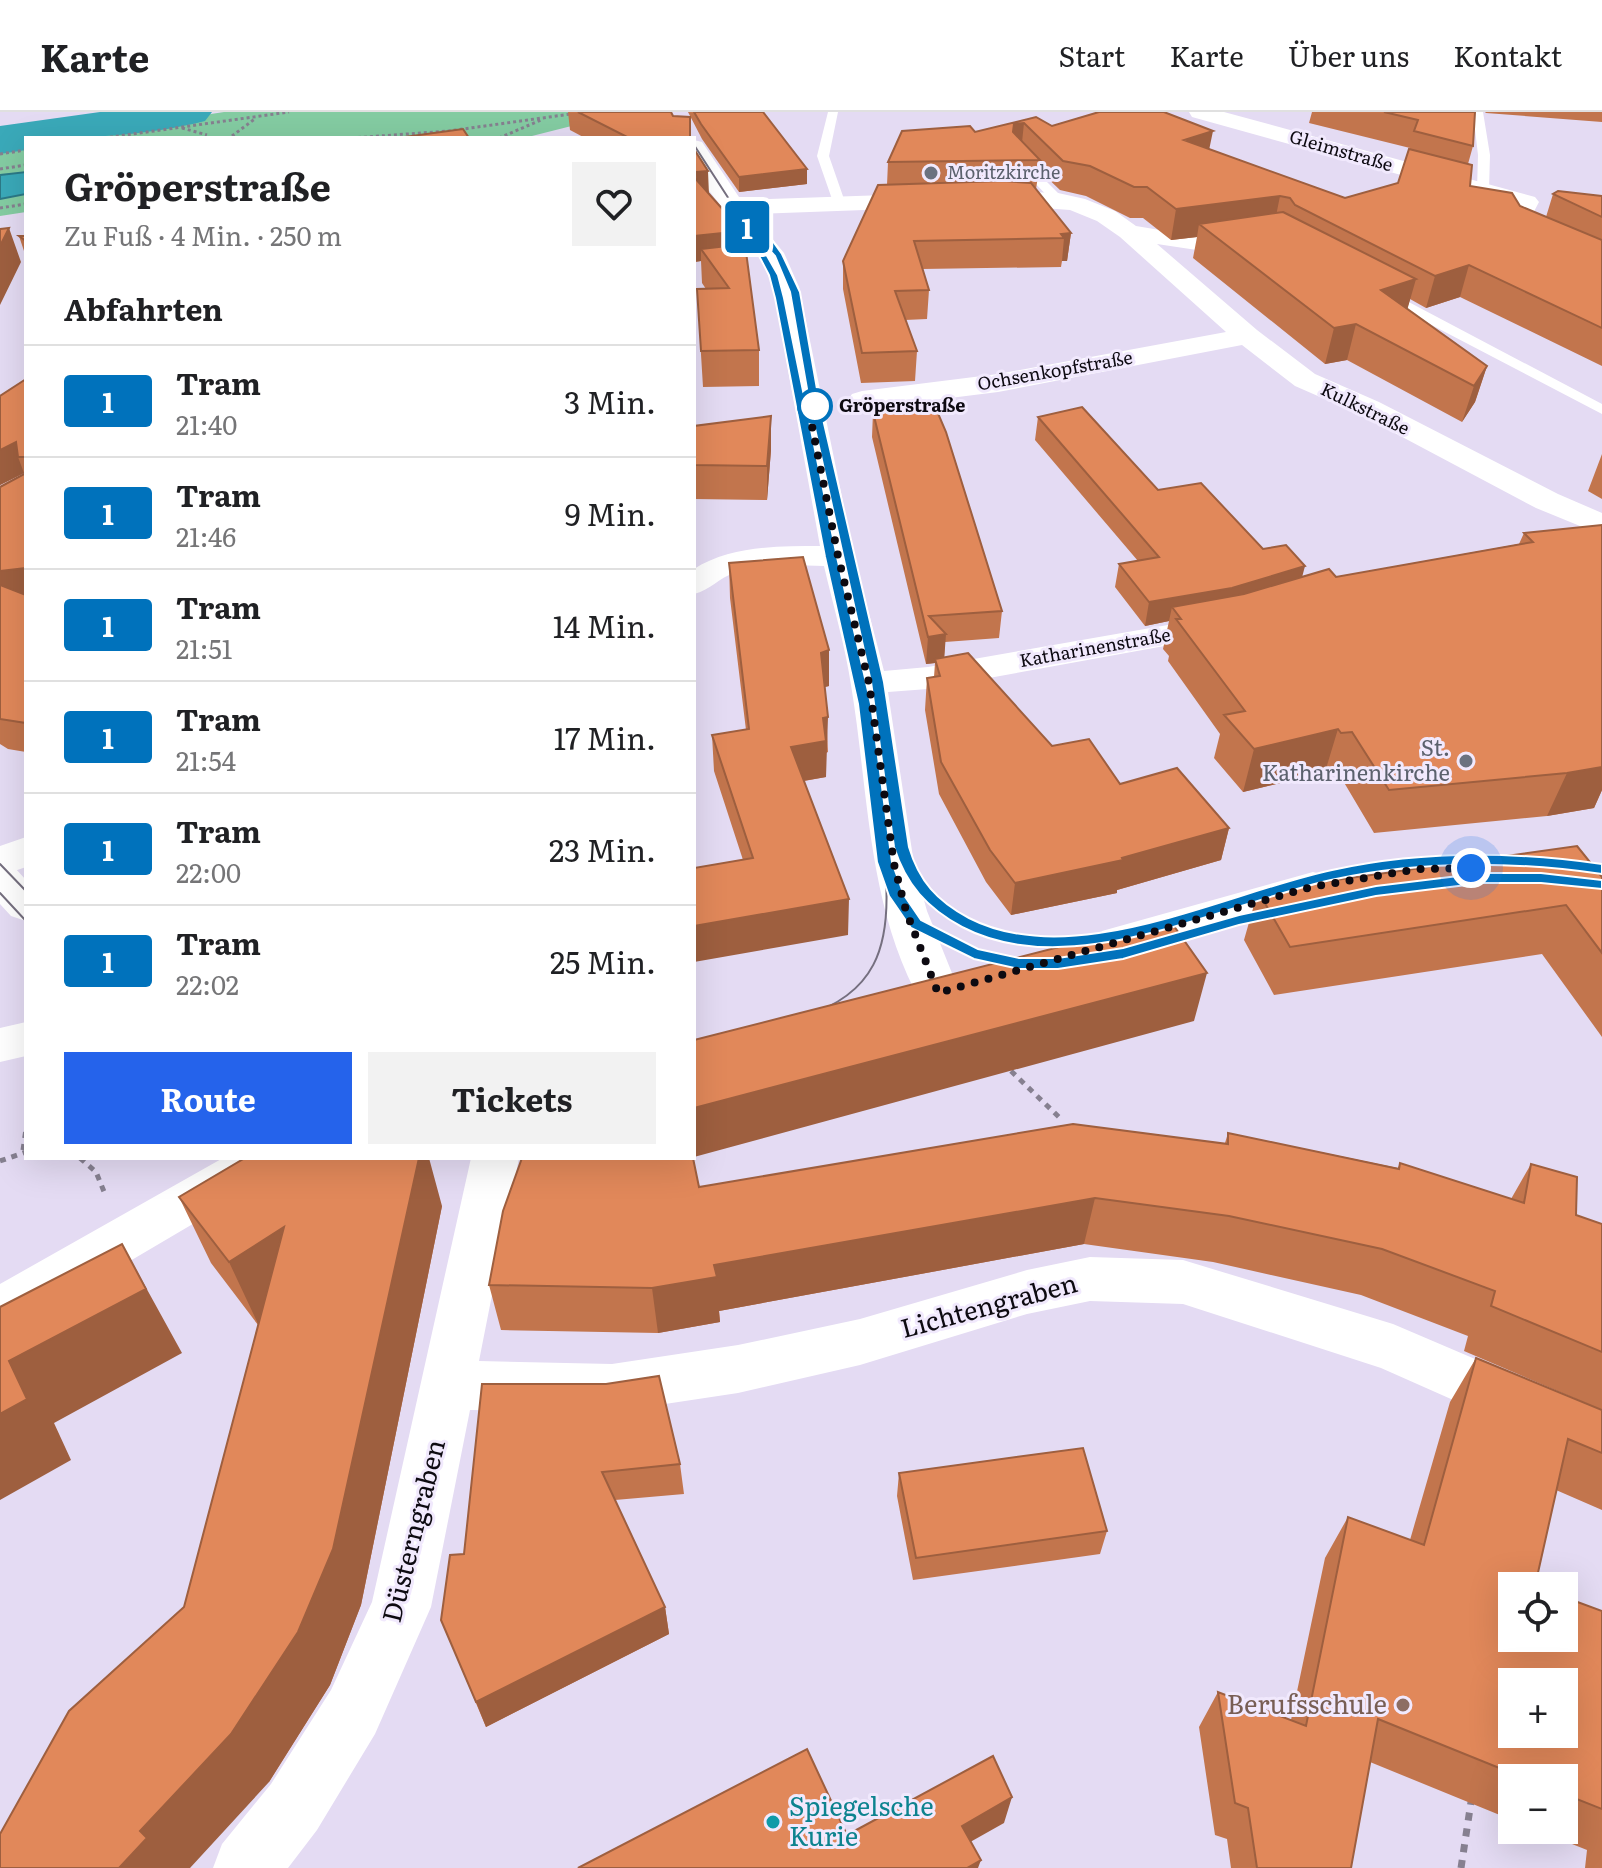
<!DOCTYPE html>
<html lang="de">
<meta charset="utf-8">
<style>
:root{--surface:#fff;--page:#f2f2f2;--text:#202124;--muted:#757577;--line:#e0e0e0;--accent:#2563eb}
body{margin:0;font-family:Literata,serif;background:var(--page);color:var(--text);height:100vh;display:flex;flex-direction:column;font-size:30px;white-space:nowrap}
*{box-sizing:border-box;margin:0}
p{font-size:26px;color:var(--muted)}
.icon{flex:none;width:44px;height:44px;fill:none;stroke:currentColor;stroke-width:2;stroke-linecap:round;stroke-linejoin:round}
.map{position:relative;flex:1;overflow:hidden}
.sheet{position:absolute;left:24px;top:24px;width:672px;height:1024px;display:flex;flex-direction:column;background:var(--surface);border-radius:0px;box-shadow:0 8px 32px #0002}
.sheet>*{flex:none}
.badge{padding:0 16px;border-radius:6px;font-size:28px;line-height:52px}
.buttons{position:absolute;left:1498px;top:1460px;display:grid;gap:16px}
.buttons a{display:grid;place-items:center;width:80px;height:80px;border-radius:0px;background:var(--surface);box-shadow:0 8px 32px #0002;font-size:40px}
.you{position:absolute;width:40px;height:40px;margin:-20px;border:6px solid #fff;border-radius:50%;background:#1a73e8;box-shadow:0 0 0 12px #1a73e833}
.map>.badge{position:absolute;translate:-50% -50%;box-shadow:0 0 0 4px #fff}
h2{padding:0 40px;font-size:30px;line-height:72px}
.round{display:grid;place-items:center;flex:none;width:84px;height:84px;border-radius:0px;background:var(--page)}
.overview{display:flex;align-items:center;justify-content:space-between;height:136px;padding:0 40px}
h1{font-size:38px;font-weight:700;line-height:60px}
.action{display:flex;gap:16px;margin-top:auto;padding:16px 40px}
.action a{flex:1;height:92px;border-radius:0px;background:var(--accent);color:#fff;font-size:32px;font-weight:700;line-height:92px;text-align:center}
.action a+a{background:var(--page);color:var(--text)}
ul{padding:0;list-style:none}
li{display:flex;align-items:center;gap:24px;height:112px;padding:0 40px;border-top:2px solid var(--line)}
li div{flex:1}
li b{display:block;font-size:30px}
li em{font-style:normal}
li .badge{min-width:88px;font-weight:700;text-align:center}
header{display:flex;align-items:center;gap:48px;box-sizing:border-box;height:112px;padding:0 40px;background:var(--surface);border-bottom:2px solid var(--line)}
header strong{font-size:38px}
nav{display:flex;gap:44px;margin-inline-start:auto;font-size:28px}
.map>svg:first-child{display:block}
.green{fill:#84cca2}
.water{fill:#3aa9b9;stroke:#2c7987;stroke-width:2}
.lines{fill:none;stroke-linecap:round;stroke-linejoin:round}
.river{fill:#3aa9b9;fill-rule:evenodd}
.path-far2{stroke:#868090;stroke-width:3;stroke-dasharray:3 3;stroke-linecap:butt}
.path-far1{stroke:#868090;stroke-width:5;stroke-dasharray:6 6;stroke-linecap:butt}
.path{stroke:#868090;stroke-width:7;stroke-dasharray:8 8;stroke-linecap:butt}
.lane{fill:#fff;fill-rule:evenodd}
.street{fill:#fff;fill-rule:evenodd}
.secondary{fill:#fff;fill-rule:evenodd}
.tram{stroke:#756f7f;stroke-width:2}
.wall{fill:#c2754d}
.shaded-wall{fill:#9e5f3f}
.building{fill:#e1885a;stroke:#9e5f3f;stroke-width:2;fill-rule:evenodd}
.line{fill:#0072bc;stroke:#fff;stroke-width:2}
.walk{stroke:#0d0a11;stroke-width:8;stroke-dasharray:0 14.4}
.worship-dot{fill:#6b7280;stroke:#f1e9fd;stroke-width:3}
.stop-dot{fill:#fff;stroke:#0072bc;stroke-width:4}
.education-dot{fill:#8d6e63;stroke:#f1e9fd;stroke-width:3}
.culture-dot{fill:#0f9aa8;stroke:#f1e9fd;stroke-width:3}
.labels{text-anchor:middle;stroke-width:6;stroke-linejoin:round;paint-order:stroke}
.far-street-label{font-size:18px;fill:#0d0a11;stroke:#f1e9fd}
.far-worship-label{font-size:18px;fill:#5b616d;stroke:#f1e9fd;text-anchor:start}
.far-stop-label{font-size:18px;font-weight:bold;fill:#0d0a11;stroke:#f1e9fd;text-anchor:start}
.worship-label{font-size:22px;fill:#5b616d;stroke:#f1e9fd;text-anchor:end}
.near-street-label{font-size:26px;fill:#0d0a11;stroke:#f1e9fd}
.near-education-label{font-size:26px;fill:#785e54;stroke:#f1e9fd;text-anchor:end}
.near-culture-label{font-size:26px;fill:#0d838f;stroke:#f1e9fd;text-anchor:start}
</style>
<header>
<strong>Karte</strong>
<nav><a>Start</a><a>Karte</a><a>Über uns</a><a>Kontakt</a></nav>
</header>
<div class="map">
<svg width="1602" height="1756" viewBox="0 0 1602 1756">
<rect width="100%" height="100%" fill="#e4dbf3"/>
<path class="green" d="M224 0H627L524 26H54Z
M26 30V100L0 104V34Z"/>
<path class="water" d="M26 60V82L0 87V63Z"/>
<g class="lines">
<path class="river" d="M100 0H212L205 9C146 24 87 26 26 26V38L0 42V14Z"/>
<path class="path-far2" d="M182 16 207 23
M232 24 256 6
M104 26 289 0
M196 26H328
M352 26 449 19 585 0
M499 26 541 8
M0 42 26 38
M0 57 26 53
M0 96 26 92"/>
<path class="path-far1" d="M1011 959 1061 1007
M23 1038 26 1017
M80 1046 96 1060 105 1082
M0 1049 26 1040"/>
<path class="path" d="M1461 1756 1471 1690"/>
<path class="lane" d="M828 0H838L829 44 845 90 839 94 833 90 817 44Z
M1473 0H1483L1490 43 1489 78 1483 82 1477 78 1478 43Z
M1013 44H1021L1062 85V91H1054L1013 48Z
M1376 178H1386L1602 292V302L1376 184Z"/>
<path class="street" d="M1189 0H1224L1535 85 1539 90 1529 109 1531 112 1602 145V162L1512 122 1505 109 1513 94 1192 5Z
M694 28 702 30 741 88 1001 79 1058 81 1085 87 1115 99 1136 114 1219 128 1222 133 1219 138 1210 140 1157 132 1257 218 1315 262 1379 290 1558 382 1602 401V423L1536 396 1359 302 1295 274 1242 233 998 280 862 297 852 294 848 288 852 282 862 279 998 262 1226 220 1120 125 1097 109 1070 98 1001 93 752 102 784 141 799 175 854 444 884 559 928 555 1225 503 1237 506 1242 513 1237 520 1225 523 928 577 888 580 914 752 927 799 960 881 954 892 938 897 922 892C867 795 869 681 851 573 845 533 833 493 824 454 795 454 761 451 734 461 719 466 710 478 694 482V457C730 434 778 434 820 434L773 175 759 142 710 80 694 54Z
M26 725V755L0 764V734Z
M26 910V944L0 950V916Z
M223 1046H288L281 1060 18 1215 0 1222V1172Z
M471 1046H519L479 1249 612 1252 738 1233 860 1207 1027 1158 1090 1145 1183 1148 1393 1212 1602 1301V1354L1381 1256 1183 1192 1090 1189 1027 1202 860 1253 738 1281 612 1300 470 1298 431 1495 375 1622 317 1718 288 1756H213L222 1732 271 1672 331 1578 372 1490Z"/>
<path class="secondary" d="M0 752 15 756 26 768V809L11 804 0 792Z
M1313 760 1328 764 1334 774 1328 784 1117 845 1102 841 1096 830 1102 819Z"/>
<path class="tram" d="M694 33 760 135 774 163C794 248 808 333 825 419 837 476 854 532 864 590 876 658 863 743 907 801 934 837 985 848 1027 852
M761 123C776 140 788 158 795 180 807 218 808 261 816 300 836 390 862 481 877 573 888 634 889 749 936 791 984 834 1051 831 1110 825
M0 752 26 779
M1574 752 1602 757
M0 781 26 809
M1150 814C1269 779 1385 748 1510 747
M1161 830 1274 801
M805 904C875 882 890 835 886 768"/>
</g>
<path class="wall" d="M568 0H671L673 4 690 5 691 26H585L570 18Z
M688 0H763L807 57V72L739 80 702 27Z
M1312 0H1475L1473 34 1468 52 1470 74 1546 105 1553 82 1602 84V254L1460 185 1426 196 1410 187 1407 197 1487 254 1475 290 1462 310 1347 248 1325 252 1193 146 1197 125 1171 128 1143 106H1130L1086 84 1060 78 1039 58 1036 77 1071 121 1067 149H1062L1061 155 922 157 929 178 927 207 905 208 917 239 915 269 861 271 843 177V149L887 73 888 50 975 20 1036 5 1052 14 1209 38 1345 86 1398 71 1410 36 1309 11Z
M1485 0H1602V10L1486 1Z
M694 37 709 81 743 132 759 238V274L703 275 697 177H706L702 171 701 149 694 150Z
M19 124H26V145Z
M26 267V640L8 637 0 632V375L24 362V361L0 373V284Z
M873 300 1002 499 999 526 945 530 944 546 1052 634 1120 672 1229 716 1221 748 1117 778V781L1011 803 986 770 939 682 925 598 927 566 934 565 935 551 926 552 872 325Z
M771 304V338L767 388 694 387V314Z
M1038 305 1158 378 1263 437 1302 465H1336L1519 432 1524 421 1602 413V678L1594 696 1547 704 1374 721 1339 662 1328 664 1325 660 1243 680 1214 646 1220 622 1168 549 1169 544 1163 537 1169 509 1145 514 1115 475 1119 452 1138 449 1035 328Z
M1602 342V387L1588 379Z
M729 451 829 574 825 575 828 640 826 641V665L804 669 848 823 743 748 714 659 712 623 746 618 730 486Z
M1602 765V925L1542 842 1274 883 1244 828 1258 779Z
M1228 1021 1398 1056 1400 1051 1511 1087 1531 1052 1576 1103 1602 1112V1298L1464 1239 1468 1224 1361 1183 1213 1150 1084 1132 719 1199 720 1210 658 1221 501 1218 489 1173 699 1075 1225 1031Z
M179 1085 442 1094 361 1493 330 1573 269 1670 184 1495 258 1213 211 1151Z
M1476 1246 1602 1298V1398L1556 1378 1535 1474 1602 1499V1756H1585L1587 1738 1537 1718H1564V1666H1512V1708L1370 1650 1351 1756H1231L1227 1727 1215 1723 1199 1615 1218 1580 1291 1608 1325 1446 1348 1405 1410 1428 1450 1290Z
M482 1272 680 1352 684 1382 615 1388 665 1495 669 1522 486 1615 441 1508 464 1442Z
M899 1361 1107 1419 1100 1442 913 1468 897 1384Z"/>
<path class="shaded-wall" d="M1024 11 1021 40 1011 41 1014 12Z
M1213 19 1207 48 1184 28Z
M807 57V72L739 80V65Z
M708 59 709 83 697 85 696 60Z
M1280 84 1274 114 1199 112 1197 125 1171 128 1176 97Z
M9 116 21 150 0 193V134Z
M742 119 743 144 701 137V149L694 150V124Z
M1071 121 1067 149H1062L1064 126 1061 122Z
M1469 153 1460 185 1426 196 1435 164Z
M1416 167 1406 202 1381 178Z
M1356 212 1347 248 1325 252 1334 216Z
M1487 254 1475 290 1462 310 1474 274Z
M771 304V338L767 388V354Z
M16 330 18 345 24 361 0 373V338Z
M1305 454 1299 477 1172 495 1169 509 1145 514 1149 490Z
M26 456V487L0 491V459Z
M946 522 944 549 935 547V551L926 552 928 525Z
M829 538V574L820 576 821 541Z
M828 605 826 665 791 671V635L823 606Z
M1338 617 1325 660 1243 680 1254 637Z
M1602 655V678L1594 696 1547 704 1567 661Z
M1229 716 1221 748 1117 778V781L1011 803 1015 771 1122 746Z
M849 787 848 823 694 850V814Z
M1207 861 1194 909 694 1045V996Z
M419 1046H429L442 1094 361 1493 330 1573 269 1670 190 1756H119L140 1719Z
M1095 1086 1084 1132 719 1199 720 1210 658 1221 652 1176 714 1153Z
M284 1115 259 1214 229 1150Z
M122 1132 182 1241 54 1311 71 1348 0 1388V1302L9 1249Z
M665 1495 669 1522 486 1615 476 1590Z
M1012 1685 1004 1711 956 1738 962 1714Z
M981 1748 978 1756H967Z"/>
<path class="building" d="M578 0H671L673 4 690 5V26H629Z
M694 0H763L807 57 739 65 701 12Z
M1099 0H1164L1213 19 1184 28 1345 86 1398 71 1409 37 1472 53 1470 74 1512 81 1520 94 1602 128V216L1469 153 1435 164 1295 93 1290 86 1280 84 1176 97 1147 75H1134L1090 54 1063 49 1024 11 1014 12 1013 20 1040 48 888 50 902 19 970 14 975 20 1036 5 1052 14Z
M1384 0H1475L1473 34 1414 19 1418 8Z
M463 17 469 26H397Z
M694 37 708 59 696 60 694 59Z
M694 65 742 119 694 124Z
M1003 69 1031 71 1071 121 1061 122 1064 126 914 129 929 178 895 179 917 239 862 241 843 149 878 73Z
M1558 79 1602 84V105L1553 82Z
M1283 100 1416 167 1381 178 1487 254 1474 274 1356 212 1334 216 1199 112Z
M9 116 0 134V117Z
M19 124H26V129Z
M745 132 759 238 701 239 697 177 729 176 701 137Z
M26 267V345H18L16 330 0 338V284Z
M934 292 946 320 1002 499 929 504 946 522 928 525 873 300Z
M1082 295 1158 378 1201 371 1263 437 1286 433 1305 454 1232 476 1149 490 1119 452 1159 445 1038 305Z
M771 304 767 354 694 353V314Z
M26 361V456L0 459V375Z
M1602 413V655L1567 661 1389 678 1352 620 1341 621 1338 617 1254 637 1224 603 1245 599 1176 507H1181L1172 495 1244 482 1329 457 1336 465 1533 430 1524 421Z
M803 445 829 538 821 541 828 605 823 606 826 629 791 635 849 787 694 814V756L753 746 712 623 749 617 729 451Z
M0 473 26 483V611L0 607Z
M968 541 1052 634 1089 627 1120 672 1177 656 1229 716 1122 746 1123 748 1015 771 990 738 941 650 927 566 940 564 935 547Z
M1577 734 1602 765V841L1566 793 1290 835 1258 779Z
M1169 807 1207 861 694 996V928Z
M1073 1012 1228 1032V1021L1399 1057 1400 1051 1524 1091 1531 1052 1577 1065 1576 1103 1602 1112V1240L1491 1194 1495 1179 1382 1137 1229 1104 1095 1086 714 1153 717 1165 652 1176 489 1173 503 1099 522 1046H693L699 1075Z
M245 1046H419L333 1437 298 1520 231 1622 140 1719 147 1726 119 1756H0V1722L69 1599 184 1495 284 1115 229 1150 179 1085Z
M122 1132 146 1177 9 1249 27 1287 0 1302V1195Z
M1476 1246 1602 1298V1341L1568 1327 1535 1474H1512V1526H1564V1485L1602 1499V1697L1564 1682V1666H1524L1378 1607 1351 1756H1257L1248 1696 1235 1691 1218 1580 1306 1614 1348 1405 1424 1433ZM1512 1570H1564V1622H1512Z
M659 1264 680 1352 602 1360 665 1495 476 1590 441 1508 450 1443 464 1442 482 1272H606Z
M1083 1336 1107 1419 916 1446 899 1361Z
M807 1637 847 1723 993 1644 1012 1685 962 1714 981 1748 967 1756H578Z"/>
<path class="line" d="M737 102H743L772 128 782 142 800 180 820 294 884 570 909 735C919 769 937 789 969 806 1074 860 1224 781 1332 758 1422 738 1511 739 1602 752V762C1511 749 1421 748 1331 768 1220 793 1071 872 962 815 927 796 906 773 894 735L871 570 810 294 790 180 775 144 754 121 778 163 784 186 837 445 871 592 892 750 904 783 921 808 978 837 1019 846H1058L1123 836 1239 803 1376 774 1483 761H1541L1602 768V777L1541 771H1483L1376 784 1239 813 1123 847 1058 857H1019L974 847 911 816 889 784 877 750 858 592 825 445 775 186 769 163Z"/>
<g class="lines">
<path class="walk" d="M815 294H808L838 444 869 571 894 752 906 799 938 881 1311 775 1418 757 1471 756"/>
</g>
<g class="worship-dot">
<circle cx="931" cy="61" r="8"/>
<circle cx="1466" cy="649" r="8"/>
</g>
<circle class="stop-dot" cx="815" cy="294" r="16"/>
<circle class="education-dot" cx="1403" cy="1593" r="8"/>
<circle class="culture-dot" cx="773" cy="1710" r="8"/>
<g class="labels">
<g class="far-street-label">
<text transform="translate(1341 39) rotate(16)" y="6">Gleimstraße</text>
<text transform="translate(1055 259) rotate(-10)" y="6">Ochsenkopfstraße</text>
<text transform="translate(1365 297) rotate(26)" y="6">Kulkstraße</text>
<text transform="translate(1095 536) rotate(-10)" y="6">Katharinenstraße</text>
</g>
<g class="far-worship-label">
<text x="947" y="67">Moritzkirche</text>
</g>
<g class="far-stop-label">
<text x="839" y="300">Gröperstraße</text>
</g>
<g class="worship-label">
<text x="1450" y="644">St.<tspan x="1450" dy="25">Katharinenkirche</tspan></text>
</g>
<g class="near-street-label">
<text transform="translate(989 1194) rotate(-15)" y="9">Lichtengraben</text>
<text transform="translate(414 1419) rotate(-76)" y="9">Düsterngraben</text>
</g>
<g class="near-education-label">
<text x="1387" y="1602">Berufsschule</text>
</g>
<g class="near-culture-label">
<text x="789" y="1704">Spiegelsche<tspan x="789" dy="30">Kurie</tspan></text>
</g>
</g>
</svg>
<div class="buttons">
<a><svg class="icon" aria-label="locate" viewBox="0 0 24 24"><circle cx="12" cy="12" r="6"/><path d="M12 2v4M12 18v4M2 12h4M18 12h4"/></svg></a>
<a>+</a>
<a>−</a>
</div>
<div class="you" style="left:1471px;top:756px"></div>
<b class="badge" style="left:747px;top:115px;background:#0072bc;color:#fff">1</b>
<section class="sheet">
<div class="overview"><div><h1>Gröperstraße</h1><p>Zu Fuß · 4 Min. · 250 m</p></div><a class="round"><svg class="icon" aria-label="heart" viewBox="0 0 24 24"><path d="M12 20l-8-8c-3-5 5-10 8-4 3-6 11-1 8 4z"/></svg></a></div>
<h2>Abfahrten</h2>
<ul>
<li><span class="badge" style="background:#0072bc;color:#fff">1</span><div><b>Tram</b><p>21:40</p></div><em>3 Min.</em></li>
<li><span class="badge" style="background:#0072bc;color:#fff">1</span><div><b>Tram</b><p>21:46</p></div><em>9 Min.</em></li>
<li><span class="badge" style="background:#0072bc;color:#fff">1</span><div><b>Tram</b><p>21:51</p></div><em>14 Min.</em></li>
<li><span class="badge" style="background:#0072bc;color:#fff">1</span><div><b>Tram</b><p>21:54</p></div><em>17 Min.</em></li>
<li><span class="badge" style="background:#0072bc;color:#fff">1</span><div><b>Tram</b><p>22:00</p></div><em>23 Min.</em></li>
<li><span class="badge" style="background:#0072bc;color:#fff">1</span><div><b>Tram</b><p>22:02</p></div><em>25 Min.</em></li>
</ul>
<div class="action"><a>Route</a><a>Tickets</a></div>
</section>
</div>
